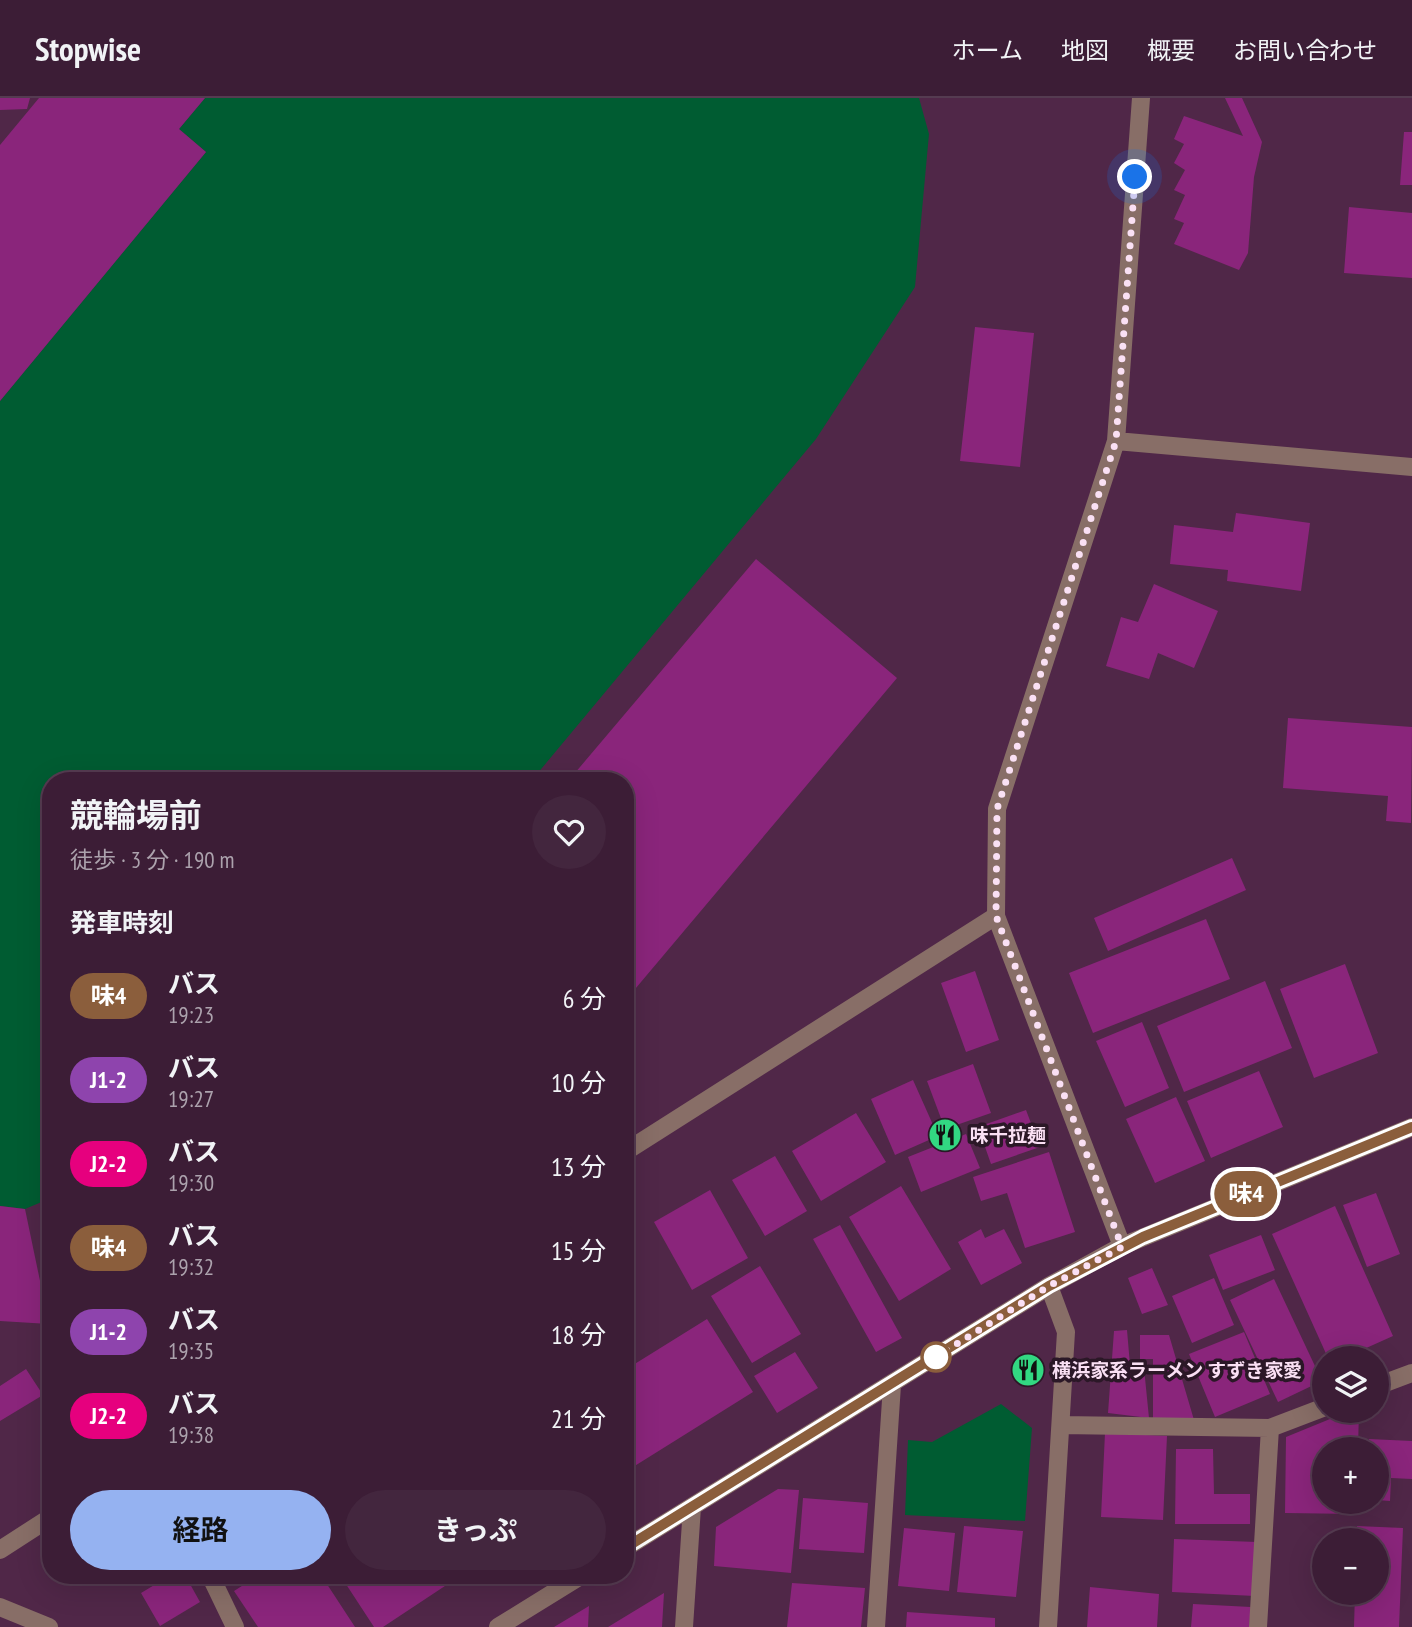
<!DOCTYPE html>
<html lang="ja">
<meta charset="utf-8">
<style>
:root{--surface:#3c1d36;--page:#43263e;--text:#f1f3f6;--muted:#aca2ad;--line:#553b51;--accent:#95b2f1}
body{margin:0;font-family:"PT Sans Narrow","Noto Sans JP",sans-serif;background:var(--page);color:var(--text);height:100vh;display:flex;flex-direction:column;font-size:26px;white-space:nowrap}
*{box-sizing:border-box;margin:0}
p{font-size:23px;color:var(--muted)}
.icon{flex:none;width:38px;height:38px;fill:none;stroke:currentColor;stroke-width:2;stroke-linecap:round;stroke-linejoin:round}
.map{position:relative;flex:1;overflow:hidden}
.drawer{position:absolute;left:42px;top:674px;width:592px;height:812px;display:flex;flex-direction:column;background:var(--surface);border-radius:28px;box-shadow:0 7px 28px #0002,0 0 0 2px var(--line)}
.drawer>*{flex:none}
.badge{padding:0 14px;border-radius:23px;font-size:24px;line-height:46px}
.fabs{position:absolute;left:1312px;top:1248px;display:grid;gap:14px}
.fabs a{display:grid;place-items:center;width:77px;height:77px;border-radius:50%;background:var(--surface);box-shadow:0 7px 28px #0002,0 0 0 2px var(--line);font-size:35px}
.you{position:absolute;width:35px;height:35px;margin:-18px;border:5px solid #fff;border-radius:50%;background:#1a73e8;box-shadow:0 0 0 10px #1a73e833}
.map>.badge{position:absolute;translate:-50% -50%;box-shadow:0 0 0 4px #fff}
h2{padding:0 28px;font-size:26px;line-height:63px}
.round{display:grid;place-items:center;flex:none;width:74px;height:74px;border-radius:37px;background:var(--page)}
.overview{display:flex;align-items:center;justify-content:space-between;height:119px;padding:0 28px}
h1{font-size:33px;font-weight:700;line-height:52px}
.button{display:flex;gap:14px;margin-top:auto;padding:14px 28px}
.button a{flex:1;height:80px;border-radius:42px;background:var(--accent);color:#111;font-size:28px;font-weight:700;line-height:80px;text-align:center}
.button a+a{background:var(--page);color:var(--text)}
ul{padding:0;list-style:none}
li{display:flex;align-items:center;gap:21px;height:84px;padding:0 28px}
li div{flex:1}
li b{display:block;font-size:26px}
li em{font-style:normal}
li .badge{min-width:77px;font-weight:700;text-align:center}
header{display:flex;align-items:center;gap:42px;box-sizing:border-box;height:98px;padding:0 35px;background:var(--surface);border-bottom:2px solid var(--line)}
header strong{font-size:33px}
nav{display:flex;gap:38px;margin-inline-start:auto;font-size:24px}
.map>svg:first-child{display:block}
.green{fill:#005c32}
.building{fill:#8a257b}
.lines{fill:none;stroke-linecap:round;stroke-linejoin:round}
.minor{stroke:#886e67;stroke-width:18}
.line-casing{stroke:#fff;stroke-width:16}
.line{stroke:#8b5e3c;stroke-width:10}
.walk{stroke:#fae0f4;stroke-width:7;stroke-dasharray:0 12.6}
.stop-dot{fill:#fff;stroke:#8b5e3c;stroke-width:3.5}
.labels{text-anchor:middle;stroke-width:7;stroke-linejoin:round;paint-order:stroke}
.poi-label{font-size:19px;font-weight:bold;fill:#fae0f4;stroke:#2b1827;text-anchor:start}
</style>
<header>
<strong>Stopwise</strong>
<nav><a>ホーム</a><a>地図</a><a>概要</a><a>お問い合わせ</a></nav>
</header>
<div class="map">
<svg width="1412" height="1529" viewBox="0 0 1412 1529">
<rect width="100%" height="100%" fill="#502748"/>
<path class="green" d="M205 0H919L929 36 915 189 816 341 532 682H51V1100L25 1111 0 1108V303L206 54 179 31Z
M1001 1306 1032 1330 1025 1423 905 1417 908 1342 932 1344Z"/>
<path class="building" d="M0 0H30L27 11 0 12Z
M39 0H205L179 31 206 54 0 303V47Z
M1225 0H1242L1262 44 1254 79 1248 155 1239 172 1174 146 1184 125 1174 121 1185 97 1174 92 1185 72 1174 65 1184 46 1174 41 1184 18 1243 38Z
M1404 34H1412V87H1400Z
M1349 109 1412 115V180L1344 175Z
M975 229 1034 235 1020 369 960 363Z
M1236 415 1310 425 1301 493 1227 483 1228 472 1170 466 1174 427 1233 434Z
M756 461 897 580 625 903V682H569Z
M1154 486 1218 513 1194 570 1158 555 1149 581 1106 568 1121 519 1138 524Z
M1288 620 1412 629 1411 725 1386 723 1388 698 1283 690Z
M1232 760 1246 792 1108 853 1094 820Z
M1206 821 1230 881 1093 935 1069 875Z
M1345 866 1378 955 1314 980 1280 891Z
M975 873 999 942 966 954 941 885Z
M1265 883 1292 950 1184 994 1157 928Z
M1142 924 1169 990 1125 1009 1096 943Z
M973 966 991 1015 945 1031 927 983Z
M1259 973 1283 1029 1211 1060 1187 1003Z
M913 982 938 1038 895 1057 871 1001Z
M1176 999 1205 1063 1155 1085 1126 1021Z
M1026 1012 1040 1049 991 1066 978 1029Z
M856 1015 886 1064 821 1103 792 1053Z
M966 1036 980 1070 921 1094 908 1059Z
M1049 1054 1075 1134 1025 1150 1007 1095 981 1103 973 1079Z
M775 1058 807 1113 765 1138 732 1082Z
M901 1088 951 1171 899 1203 849 1119Z
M710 1092 748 1160 692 1192 654 1124Z
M1376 1095 1400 1156 1367 1169 1343 1107Z
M0 1108 25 1111 49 1226 0 1223Z
M1335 1108 1393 1238 1344 1260H1328L1272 1136Z
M840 1127 902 1240 876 1254 813 1141Z
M981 1131 985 1140 1004 1131 1022 1165 981 1187 958 1144Z
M1261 1137 1275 1172 1223 1192 1209 1157Z
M760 1168 801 1236 752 1265 711 1198Z
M1152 1170 1168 1207 1142 1216 1128 1180Z
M1214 1180 1234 1227 1192 1245 1172 1198Z
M1274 1181 1322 1283 1278 1304 1230 1202Z
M707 1221 753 1294 625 1374V1272Z
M1127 1232 1130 1267 1144 1270 1149 1320 1108 1315 1114 1233Z
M1244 1234 1270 1296 1215 1319 1189 1256Z
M1140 1237H1169L1194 1322H1153V1261H1140Z
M795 1254 818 1290 777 1315 754 1278Z
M26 1271 43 1297 0 1323V1288Z
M1352 1312H1359L1358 1351H1325V1404H1356V1416L1285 1415 1286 1339Z
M1105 1335 1167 1338 1163 1422 1101 1419Z
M1369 1341 1412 1343V1381L1391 1380 1390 1403 1377 1402V1351H1369Z
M1176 1351H1213L1214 1396H1250V1426H1175Z
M778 1391 799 1392 791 1475 714 1468 716 1429Z
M803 1400 868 1405 864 1455 799 1451Z
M964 1428 1023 1433 1016 1499 957 1494Z
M1357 1428 1403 1430 1399 1529H1354L1355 1494H1377V1442H1356Z
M904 1430 955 1435 949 1493 898 1488Z
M1174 1441 1257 1444 1255 1498 1172 1494Z
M171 1477H185L200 1504 160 1528 141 1495Z
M259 1477H321L355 1529H258L234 1493Z
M340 1477H446L451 1484 383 1529H374Z
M792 1485 865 1490 861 1529H787Z
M1090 1489 1159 1496 1157 1529H1087Z
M664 1495 662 1529H608Z
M1193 1506 1251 1509 1249 1529H1191Z
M589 1508 588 1529H554Z
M907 1514 995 1520V1529H906Z"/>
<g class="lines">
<path class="minor" d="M1116 343 1412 369
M625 1054 996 818
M1122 1148 996 818 997 711 1116 343 1141 0
M1377 1288 1412 1275
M1061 1327 1270 1330
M625 1450 1049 1188 1122 1148 1412 1029
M0 1452 51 1419
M210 1477 235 1529
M0 1509 49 1529
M498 1529 582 1477
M684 1529 692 1409
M876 1529 892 1287
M1048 1529 1066 1234 1049 1188
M1258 1529 1270 1330 1325 1309"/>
</g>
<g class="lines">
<defs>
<path id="line" d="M625 1450 1049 1188 1143 1139 1412 1029"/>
</defs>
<use href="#line" class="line-casing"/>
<use href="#line" class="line"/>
<path class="walk" d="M936 1259 1049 1188 1122 1149 996 818 997 711 1116 343 1135 79"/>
</g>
<defs>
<symbol id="restaurant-disc" viewBox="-11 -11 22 22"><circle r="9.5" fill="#32d882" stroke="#2b1827"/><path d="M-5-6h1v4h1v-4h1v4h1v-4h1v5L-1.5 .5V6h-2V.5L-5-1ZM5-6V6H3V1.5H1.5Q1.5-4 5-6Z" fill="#111"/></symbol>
</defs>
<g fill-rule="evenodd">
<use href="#restaurant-disc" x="926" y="1018" width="38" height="38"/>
<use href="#restaurant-disc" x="1009" y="1253" width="38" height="38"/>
</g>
<circle class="stop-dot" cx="936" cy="1259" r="14"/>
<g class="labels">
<g class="poi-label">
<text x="970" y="1044">味千拉麺</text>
<text x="1052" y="1279">横浜家系ラーメン すずき家愛</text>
</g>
</g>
</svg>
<div class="fabs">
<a><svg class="icon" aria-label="layers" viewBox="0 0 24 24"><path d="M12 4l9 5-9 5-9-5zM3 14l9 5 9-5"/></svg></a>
<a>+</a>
<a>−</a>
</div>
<div class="you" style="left:1135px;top:79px"></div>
<b class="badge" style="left:1246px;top:1096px;background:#8b5e3c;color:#fff">味4</b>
<section class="drawer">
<div class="overview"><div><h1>競輪場前</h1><p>徒歩 · 3 分 · 190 m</p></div><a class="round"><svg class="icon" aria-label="heart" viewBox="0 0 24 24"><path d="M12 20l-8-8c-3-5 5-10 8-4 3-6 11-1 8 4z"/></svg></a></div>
<h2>発車時刻</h2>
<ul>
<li><span class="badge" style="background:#8b5e3c;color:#fff">味4</span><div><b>バス</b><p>19:23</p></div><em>6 分</em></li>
<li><span class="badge" style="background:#8e44ad;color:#fff">J1-2</span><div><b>バス</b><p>19:27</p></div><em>10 分</em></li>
<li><span class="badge" style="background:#e6007e;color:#fff">J2-2</span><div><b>バス</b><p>19:30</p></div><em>13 分</em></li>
<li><span class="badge" style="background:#8b5e3c;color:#fff">味4</span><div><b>バス</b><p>19:32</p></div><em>15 分</em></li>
<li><span class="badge" style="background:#8e44ad;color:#fff">J1-2</span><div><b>バス</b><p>19:35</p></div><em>18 分</em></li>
<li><span class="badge" style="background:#e6007e;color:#fff">J2-2</span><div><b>バス</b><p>19:38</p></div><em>21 分</em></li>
</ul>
<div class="button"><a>経路</a><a>きっぷ</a></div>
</section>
</div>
